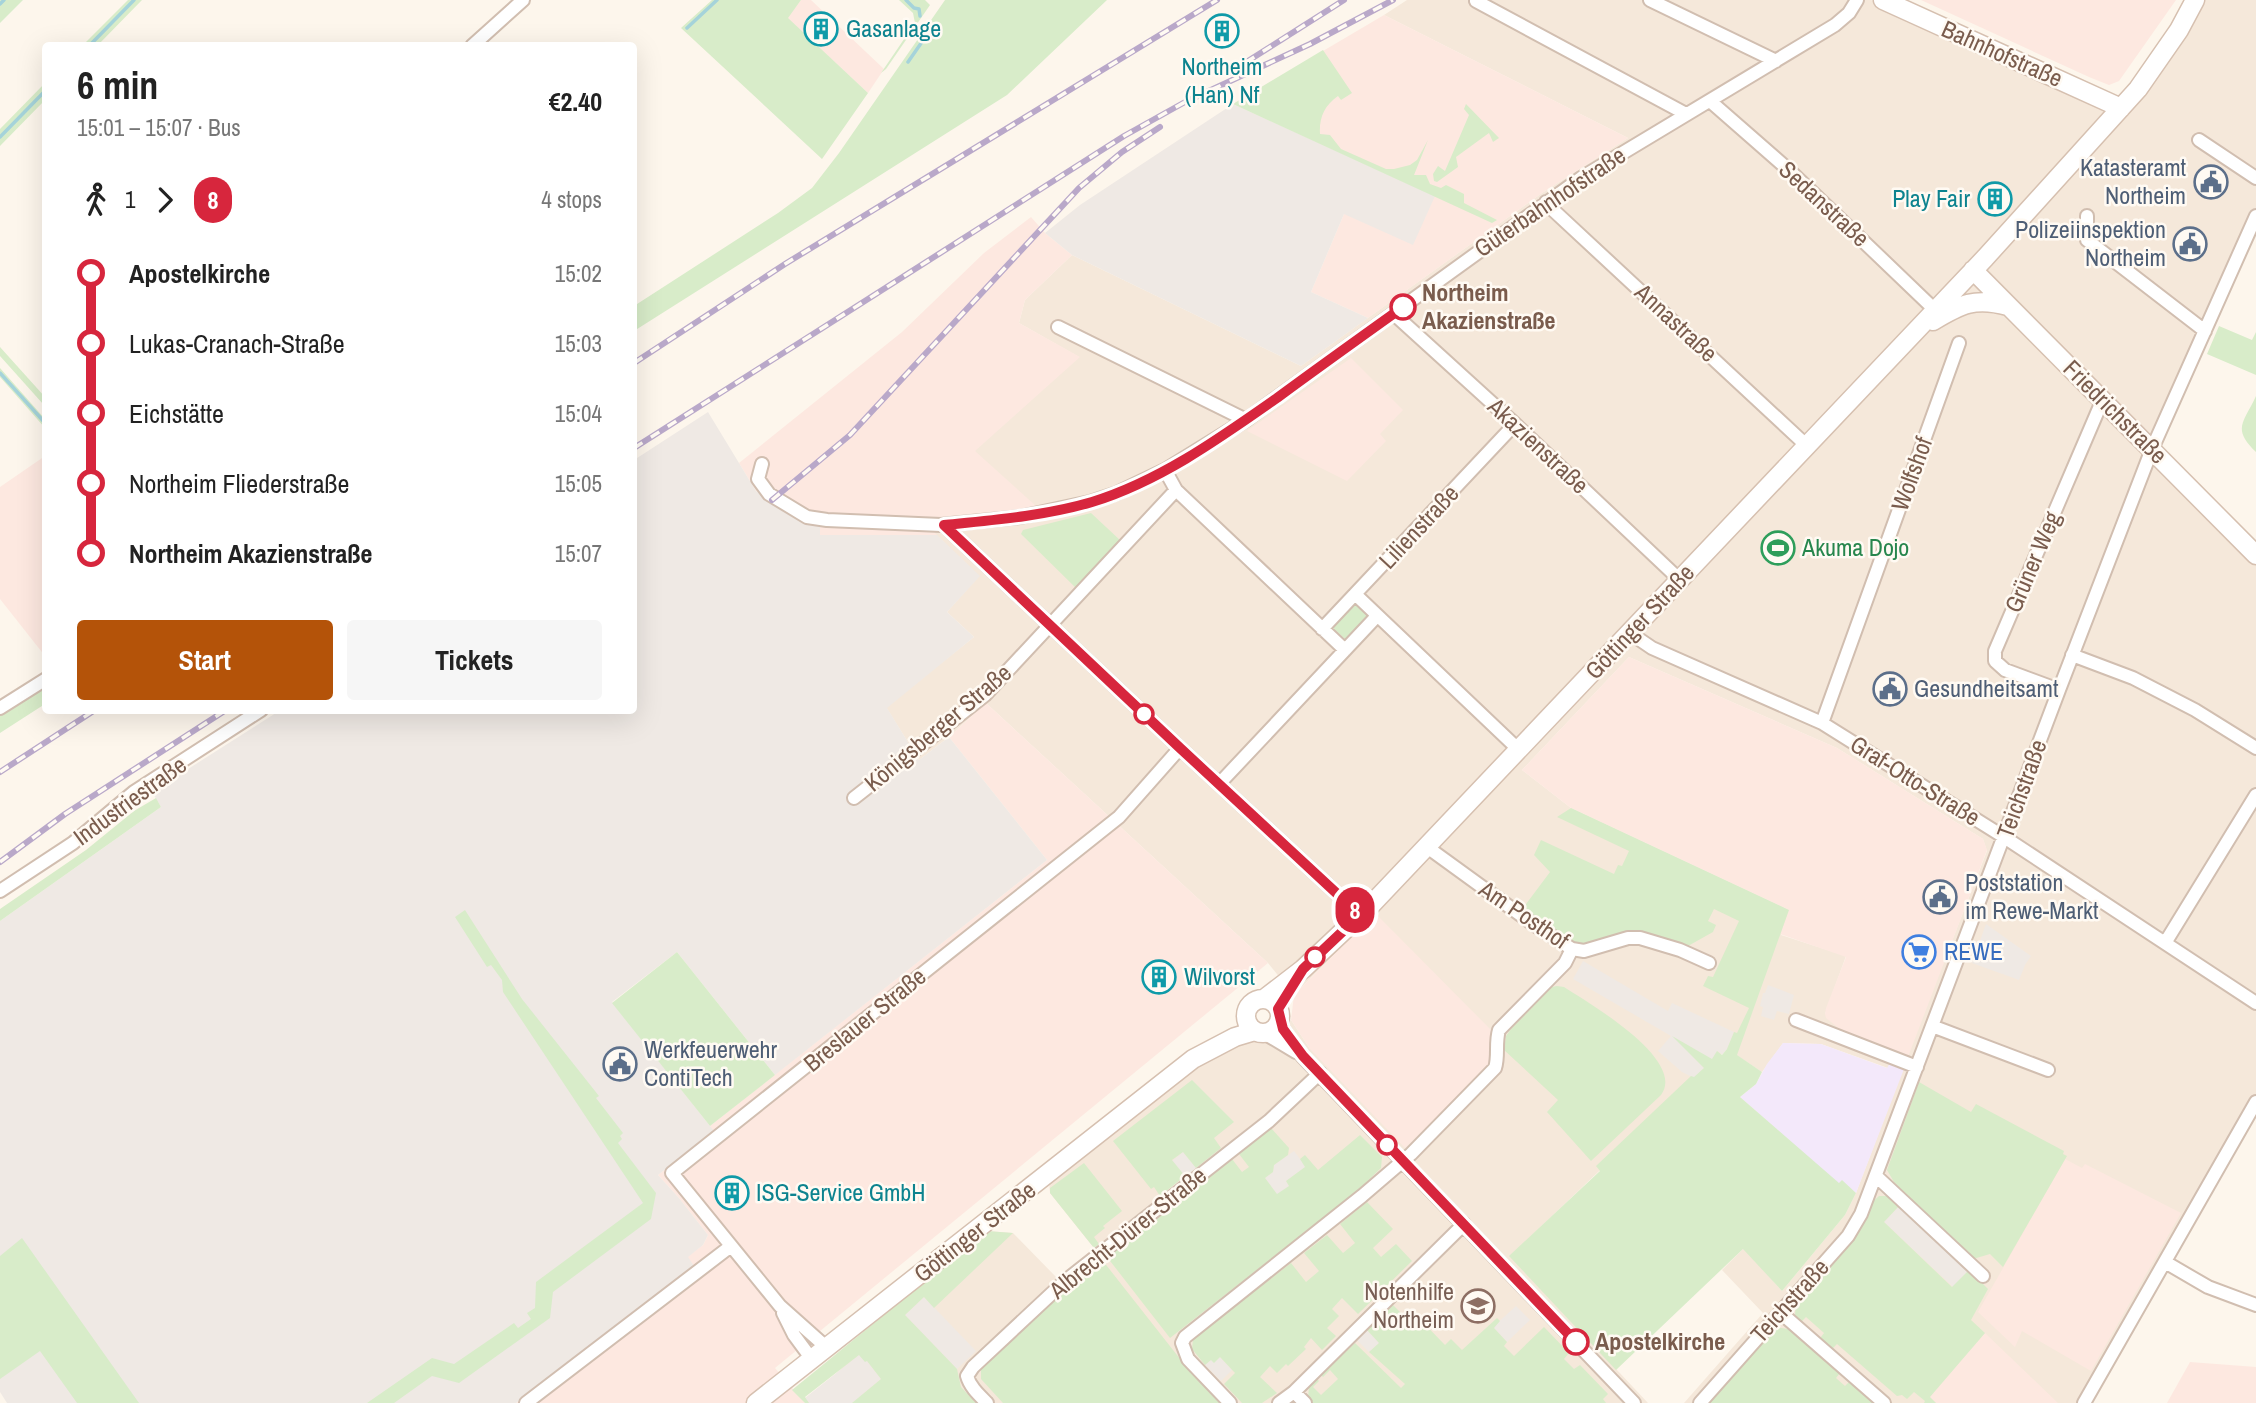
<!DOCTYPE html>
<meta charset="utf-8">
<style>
:root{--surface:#fff;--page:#f6f6f6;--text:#222;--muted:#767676;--accent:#b45309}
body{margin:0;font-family:"Archivo Narrow",sans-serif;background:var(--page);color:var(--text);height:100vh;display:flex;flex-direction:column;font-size:26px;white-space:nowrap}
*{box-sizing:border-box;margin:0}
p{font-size:23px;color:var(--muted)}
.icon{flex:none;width:38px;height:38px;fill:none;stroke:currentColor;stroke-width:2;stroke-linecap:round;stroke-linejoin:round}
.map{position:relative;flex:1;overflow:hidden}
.panel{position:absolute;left:42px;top:42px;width:595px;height:672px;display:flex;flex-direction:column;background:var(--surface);border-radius:7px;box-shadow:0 7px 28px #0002}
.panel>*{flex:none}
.badge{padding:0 14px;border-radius:23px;font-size:24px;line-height:46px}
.map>.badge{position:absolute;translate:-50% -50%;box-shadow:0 0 0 4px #fff}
.legs{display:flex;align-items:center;gap:10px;height:77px;padding:0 35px;font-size:23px}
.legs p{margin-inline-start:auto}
.head{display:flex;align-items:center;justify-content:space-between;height:119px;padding:0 35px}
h1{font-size:38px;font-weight:700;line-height:52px}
.button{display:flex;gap:14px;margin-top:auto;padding:14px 35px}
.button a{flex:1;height:80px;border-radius:7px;background:var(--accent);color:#fff;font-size:28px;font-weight:700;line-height:80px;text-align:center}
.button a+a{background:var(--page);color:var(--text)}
ul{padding:0 35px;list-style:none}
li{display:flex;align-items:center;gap:24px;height:70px;font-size:26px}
li i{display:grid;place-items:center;width:10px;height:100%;margin:0 9px;background:currentColor}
li i::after{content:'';width:18px;height:18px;margin:-9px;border:5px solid;border-radius:50%;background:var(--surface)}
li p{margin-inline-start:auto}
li:first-child i{background:linear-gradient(#0000 50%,currentColor 0)}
li:last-child i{background:linear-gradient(currentColor 50%,#0000 0)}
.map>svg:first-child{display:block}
.residential{fill:#f5e8da;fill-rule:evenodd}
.commercial{fill:#fde8e0}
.industrial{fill:#efe9e4}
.education{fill:#f3e8fa}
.green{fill:#d8ecc9}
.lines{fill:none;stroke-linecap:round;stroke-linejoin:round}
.stream{stroke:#a5d3da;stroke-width:3.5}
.street-casing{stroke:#d1beb0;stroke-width:16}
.secondary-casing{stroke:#d6c0b0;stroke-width:21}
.street{stroke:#fff;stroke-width:12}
.secondary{stroke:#fff;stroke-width:18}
.rail-casing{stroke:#b9a8c9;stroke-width:6}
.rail{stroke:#fffaf3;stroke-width:3.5;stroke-dasharray:10;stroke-linecap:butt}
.line-1-casing{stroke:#fff;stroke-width:16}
.line-1{stroke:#d7263d;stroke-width:10}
.stop-1-dot{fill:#fff;stroke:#d7263d;stroke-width:3.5}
.labels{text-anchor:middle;stroke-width:5;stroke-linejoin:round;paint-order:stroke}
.culture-label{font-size:24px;fill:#0d838f;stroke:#fffaf3;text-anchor:start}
.street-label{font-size:24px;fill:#7a5c4d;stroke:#fffaf3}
.service-label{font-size:24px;fill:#4e5e75;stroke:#fffaf3;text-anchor:start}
.stop-label{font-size:24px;font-weight:bold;fill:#7a5c4d;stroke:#fffaf3;text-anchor:start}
.leisure-label{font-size:24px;fill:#27864d;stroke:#fffaf3;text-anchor:start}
.shop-label{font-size:24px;fill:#366cbe;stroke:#fffaf3;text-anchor:start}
.education-label{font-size:24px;fill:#785e54;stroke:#fffaf3;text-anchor:end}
</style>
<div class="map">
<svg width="2256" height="1403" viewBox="0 0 2256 1403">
<rect width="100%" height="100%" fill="#fdf6ec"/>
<path class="residential" d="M1407 0H1871L2026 65 2137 103 2184 35 2205 0H2256V212L2155 449 2256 560V1099L2087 1403H1684L1763 1313 1722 1270 1744 1248 1782 1291 1845 1215 1856 1193 1903 1069 1890 1063 1888 1068 1821 1044 1783 1043 1762 1072 1727 1049 1510 1256 1648 1403H805L987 1231 1013 1233 1057 1278 1094 1248 1050 1193 1049 1181 1212 1051 1242 1036 1269 1039 1291 1020 1310 1049 1405 945 1374 914 1294 995 1268 963 986 703 949 737 919 760 886 707 974 637 947 612 979 576 928 527 974 451 1079 357 1019 323 1025 300 1072 255 1301 366 1542 193 1628 138 1384 15ZM1629 657 1837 748 1983 839 1987 851 1907 1056 1825 1014 1846 956 1781 935 1789 910 1571 808 1522 770Z"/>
<path class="commercial" d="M801 0H811L884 69 868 93 787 18Z
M1921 0H2176L2119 81 2109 85 2089 77Z
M1384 15 1628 138 1542 193 1368 318 1311 292 1344 214 1435 196 1233 104Z
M1031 217 1045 233 1072 255 1025 300 1019 323 1080 357 975 451 1036 506 929 527 937 535H820L806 522 756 491 739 463 902 332 984 253Z
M1351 358 1403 410 1380 434 1386 441 1347 481 1247 431Z
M45 456V656L0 599V487Z
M1629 657 1837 748 1983 839 1987 850 1908 1057 1841 1030 1826 1018 1825 1014 1826 1008 1846 957 1780 934 1789 910 1571 808 1522 770Z
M986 703 1268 963 775 1368 805 1403H516L694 1266 687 1257 703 1245 708 1235 679 1198 658 1175 713 1131 710 1126 1047 860 949 737Z
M1375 913 1491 1030 1490 1063 1488 1067 1405 1148 1310 1049 1291 1020 1294 995Z
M2065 1159 2082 1168 2085 1164 2181 1213 2091 1371 2022 1331 2015 1347 1978 1312Z
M1985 1333 2058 1403H1936L1929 1397Z
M2190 1362 2256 1367V1403H2167Z"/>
<path class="industrial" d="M1233 104 1435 196 1413 245 1344 214 1311 292 1368 318 1301 366 1072 255 1045 233 1080 205Z
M708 412 756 491 798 520 820 524V535H937L980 576 947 612 974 637 887 708 919 760 949 737 1047 860 775 1075 677 952 612 1002 714 1131 658 1175 679 1198 708 1235 703 1245 688 1257 694 1266 516 1403H7L0 1392V921L161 807 152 792 279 711 634 710V460Z
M1986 924 2031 956 2025 965 2019 980 1972 963Z
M1583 961 1668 1011 1672 1003 1734 1032 1727 1049 1722 1055 1718 1051 1712 1060 1675 1038 1704 1068 1694 1078 1682 1072 1658 1051 1671 1036 1573 979Z
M1768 985 1794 995 1789 1014 1777 1011 1774 1020 1761 1016 1763 1007 1760 1006 1763 993H1765Z
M1294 1151 1306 1167 1286 1181 1289 1186 1277 1195 1265 1178 1273 1172 1274 1165Z
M1183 1152 1196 1168 1185 1176 1172 1161Z
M1900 1205 1969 1270 1953 1287 1884 1222Z
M924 1297 976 1351 957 1369 905 1315Z
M1516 1306 1530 1320 1507 1342 1493 1327Z
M1367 1330 1379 1343 1369 1352 1357 1340Z
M859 1355 867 1361 881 1379 852 1403H809L805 1398Z
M1220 1357 1232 1370 1221 1381 1205 1365 1211 1360Z"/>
<path class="education" d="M1783 1043 1821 1044 1887 1068 1890 1063 1904 1069 1856 1193 1842 1181 1839 1184 1740 1097 1756 1084 1767 1064Z"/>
<path class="green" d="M0 0H23L0 23Z
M128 0H142L98 45H83Z
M712 0H801L788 18 868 93 822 159 681 28Z
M899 0H925L930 5 886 69 881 73 915 23 913 13Z
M945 0H1107L1007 95 634 331V306L778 213 812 188 839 153Z
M1323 50 1352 93 1341 100 1338 96C1324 106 1319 118 1320 134L1330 135 1341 149 1386 169H1394L1410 165 1417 160 1428 140 1414 175H1426L1430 184 1441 188 1446 185 1464 194V203L1497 220 1492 223 1233 104Z
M45 83V100L0 146V129Z
M1466 104 1499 138 1493 142 1489 133 1456 157 1458 167 1437 182 1434 181 1433 174 1438 166 1445 171 1469 115 1464 109Z
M2219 326 2252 340 2256 332V375L2207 354Z
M0 347 45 397 43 404 0 356Z
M0 368 45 419V428L0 377Z
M2256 396V452C2232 428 2243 424 2256 396Z
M1091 513 1121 541 1077 589 1021 534 1023 530Z
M1355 603 1368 615 1345 639 1332 627Z
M45 684V704L0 733V713Z
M156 798 161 807 0 921V909L86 850 134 811Z
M1571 808 1789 910 1737 1055 1762 1072 1756 1084 1740 1097 1839 1183 1842 1180 1856 1193 1845 1215 1782 1291 1743 1249 1616 1370 1509 1256 1600 1171 1596 1166 1691 1076 1694 1077 1704 1068 1672 1036 1712 1059 1717 1051 1722 1055 1727 1049 1734 1032 1737 1033 1749 1008 1703 986 1708 976 1713 977 1739 921 1714 909 1708 921 1716 925 1713 932 1688 946 1635 930 1580 946 1565 939 1523 908 1550 872 1534 855 1541 840 1614 874 1618 865 1622 866 1629 851 1557 817Z
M465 910 522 999 599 1096 596 1098 623 1133 620 1136 622 1139 618 1143 656 1193 651 1219 553 1292 550 1318 459 1383 432 1376 394 1403H367L432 1358 454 1364 514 1323 518 1328 531 1319 527 1313 535 1308 536 1282 643 1203 503 992 502 980 491 965 487 967 455 917Z
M677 952 775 1075 710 1126 612 1003Z
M1557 986 1564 987C1589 1003 1687 1060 1661 1095L1591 1161 1547 1112 1558 1100 1504 1050 1506 1036 1511 1029 1552 987Z
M1192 1080 1234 1122 1214 1138 1221 1148 1196 1168 1183 1152 1172 1160 1185 1176 1160 1196 1154 1187 1151 1189 1113 1141Z
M1919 1082 1971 1112 1976 1104 2064 1151 2063 1154 2067 1156 2003 1267 1990 1254 1973 1259 1894 1182 1887 1170Z
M1271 1128 1289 1148 1288 1155 1274 1165 1273 1172 1265 1178 1277 1194 1289 1186 1286 1181 1305 1167 1300 1159 1305 1155 1318 1170 1360 1135 1382 1157 1381 1168 1355 1193 1170 1338 1107 1257 1232 1159 1242 1172 1249 1167 1239 1154Z
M1084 1163 1122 1211 1103 1226 1105 1228 1094 1237 1099 1244 1094 1248 1050 1193V1188Z
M1879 1196H1888L1900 1205 1884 1222 1952 1287 1969 1270 1988 1289 1971 1320 1985 1333 1930 1397 1936 1403H1924L1925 1401 1914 1392 1907 1399 1902 1395 1897 1396 1837 1344 1830 1351 1818 1341 1824 1333 1806 1317 1799 1324 1795 1315 1796 1303 1870 1204Z
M1367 1202 1393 1229 1373 1248 1381 1257 1396 1244 1412 1261 1358 1314 1342 1298 1332 1309 1339 1316 1327 1328 1336 1336 1322 1350 1311 1338 1304 1347 1306 1349 1288 1366 1286 1364 1277 1373 1270 1366 1260 1377 1277 1393 1262 1403H1242L1224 1384 1235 1373 1220 1357 1214 1363 1211 1360 1205 1365 1192 1349 1193 1339 1291 1263 1306 1282 1319 1271 1304 1253 1327 1235 1343 1253 1355 1243 1340 1224Z
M987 1231 1013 1233 934 1308 924 1297 905 1315 957 1369 961 1387 976 1403H852L881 1379 867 1361 865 1362 859 1355 805 1397 809 1403H805L792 1390Z
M22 1238 139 1403H77L40 1351 0 1379V1256Z
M1103 1261 1188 1369 1221 1403H1003L981 1379V1367L1067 1289Z
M1393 1305 1405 1317 1412 1311 1445 1345 1451 1339 1462 1350 1497 1318 1500 1321 1494 1328 1507 1342 1504 1346 1514 1356 1544 1327 1569 1353 1564 1359 1574 1369 1580 1365 1608 1394 1603 1399 1606 1403H1313L1308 1398 1309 1387 1317 1379 1319 1381 1313 1387 1321 1395 1338 1379 1330 1370 1323 1377 1321 1375 1355 1343 1401 1388 1405 1384 1369 1352 1379 1343 1367 1330Z
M1774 1327 1788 1329 1840 1373 1836 1378 1845 1386 1849 1382 1875 1403H1708Z"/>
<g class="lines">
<path class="stream" d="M906 0 914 8 919 9 920 16
M0 4 4 0
M687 28 717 0
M89 46 134 0
M908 62 924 39 923 36
M0 137 46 90
M0 373 46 424"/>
<defs>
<path id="street" d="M1650 0 1776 61
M1476 1 1686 114
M472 46 523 0
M1710 101 1790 171 1935 310
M2199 140 2256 178
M1546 202 1552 209 1806 445
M2087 216V240L2205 331
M1394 314 1515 424 1680 580
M1058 327 1246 420
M762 464 758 479 769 494 807 517 827 520 941 525 1020 517 1090 502 1117 493 1165 470 1246 420 1581 178 1835 25 1849 13 1857 0
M1176 490 1345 650
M944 525 1180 748 1360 915
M1355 594 1519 750
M1322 629 1515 424
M1630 633 1652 648 1822 723 2004 837 2256 1003
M2072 655 2133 678 2195 710 2256 748
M2059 690 2005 670 1995 661V651L2103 399
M0 708 46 679
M1822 723 1959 343
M1219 784 1377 616
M854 798 985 695 1176 490 1165 470
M1427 847 1533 924 1572 949 1584 951 1628 938H1640L1680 950 1709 963
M0 891 73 843 134 792 261 710
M2165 943 2256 795
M1279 1020 1283 1029 1302 1056 1634 1403
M1796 1020 1917 1067
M1932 1026 2048 1070
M1264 1033 1296 1052
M1876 1176 1983 1276
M2165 1262 2208 1287 2256 1305
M1780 1312 1884 1403
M783 1313 794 1335 811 1358
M826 1347 780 1306 672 1173 1119 817 1180 748
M1294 1392 1305 1403
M526 1403 731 1246
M987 1403C979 1395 970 1387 967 1376L973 1367 1064 1282 1269 1121 1320 1073
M1230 1403 1188 1359 1182 1343 1185 1337 1362 1196 1411 1154 1495 1068C1499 1056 1495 1043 1499 1030L1565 963 1572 949
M1279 1403 1294 1392 1464 1224
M1700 1403 1848 1236 1861 1214 2059 690 2152 449 2256 216
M2084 1403 2256 1102"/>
<path id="secondary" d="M1883 0 2121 108
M1973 270 2256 555
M1933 321C1961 304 1975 297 2008 306
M1264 999 1303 969 1372 904 1985 258 2138 89 2179 30 2195 0
M1246 1016a17 17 0 1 1 34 0a17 17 0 1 1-34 0Z
M756 1403 1193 1059 1235 1037 1255 1031"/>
</defs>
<use href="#street" class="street-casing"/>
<use href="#secondary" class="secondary-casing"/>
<use href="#street" class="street"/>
<use href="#secondary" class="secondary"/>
<defs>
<path id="rail" d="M1229 73 1344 0
M634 363 785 264 1217 0
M634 448 1124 136 1185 102 1310 44 1393 0
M772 500 850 435 1079 188 1122 152 1160 127
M0 772 95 710
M0 862 65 814 226 710"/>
</defs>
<use href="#rail" class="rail-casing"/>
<use href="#rail" class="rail"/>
</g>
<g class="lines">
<defs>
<path id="line-1" d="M1403 307C1361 337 1319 367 1277 398 1220 438 1160 481 1092 502 1044 516 994 520 944 525L1180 748 1360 915 1303 969 1278 1009 1283 1029 1303 1056 1576 1342"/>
</defs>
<use href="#line-1" class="line-1-casing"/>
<use href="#line-1" class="line-1"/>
</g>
<defs>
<symbol id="building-ring" viewBox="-11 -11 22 22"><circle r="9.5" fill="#fffaf3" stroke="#0f9aa8" stroke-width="1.5"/><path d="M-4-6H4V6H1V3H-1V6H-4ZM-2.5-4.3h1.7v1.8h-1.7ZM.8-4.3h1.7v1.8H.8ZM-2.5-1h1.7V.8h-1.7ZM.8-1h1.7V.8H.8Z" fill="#0f9aa8"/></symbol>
<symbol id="civic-ring" viewBox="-11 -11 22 22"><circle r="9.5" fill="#fffaf3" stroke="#5c6f8a" stroke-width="1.5"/><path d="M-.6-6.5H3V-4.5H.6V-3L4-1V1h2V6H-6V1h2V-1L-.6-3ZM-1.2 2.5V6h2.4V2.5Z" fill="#5c6f8a"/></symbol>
<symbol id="stadium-ring" viewBox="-11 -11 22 22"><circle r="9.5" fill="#fffaf3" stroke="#2e9e5b" stroke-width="1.5"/><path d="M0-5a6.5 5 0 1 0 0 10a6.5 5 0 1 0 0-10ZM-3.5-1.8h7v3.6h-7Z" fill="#2e9e5b"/></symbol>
<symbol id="supermarket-ring" viewBox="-11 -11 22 22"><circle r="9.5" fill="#fffaf3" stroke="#3f7fe0" stroke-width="1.5"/><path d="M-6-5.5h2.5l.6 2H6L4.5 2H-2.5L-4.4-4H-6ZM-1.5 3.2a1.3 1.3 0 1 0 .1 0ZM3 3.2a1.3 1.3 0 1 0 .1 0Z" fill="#3f7fe0"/></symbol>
<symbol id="university-ring" viewBox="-11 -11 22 22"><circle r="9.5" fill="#fffaf3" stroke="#8d6e63" stroke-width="1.5"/><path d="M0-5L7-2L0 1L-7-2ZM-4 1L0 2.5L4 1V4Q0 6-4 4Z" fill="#8d6e63"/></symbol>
</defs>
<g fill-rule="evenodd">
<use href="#building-ring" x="802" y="10" width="38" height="38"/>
<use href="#building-ring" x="1203" y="12" width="38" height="38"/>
<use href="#civic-ring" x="2192" y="163" width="38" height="38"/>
<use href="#building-ring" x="1976" y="180" width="38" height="38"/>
<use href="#civic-ring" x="2171" y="225" width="38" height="38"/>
<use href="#stadium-ring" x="1759" y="529" width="38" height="38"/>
<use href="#civic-ring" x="1871" y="670" width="38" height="38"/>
<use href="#civic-ring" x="1921" y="878" width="38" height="38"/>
<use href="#supermarket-ring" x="1900" y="933" width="38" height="38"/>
<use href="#building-ring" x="1140" y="958" width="38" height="38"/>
<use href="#civic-ring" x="601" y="1045" width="38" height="38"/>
<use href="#building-ring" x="713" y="1174" width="38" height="38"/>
<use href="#university-ring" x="1459" y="1287" width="38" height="38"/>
</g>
<g class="stop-1-dot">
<circle cx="1403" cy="307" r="12"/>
<circle cx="1144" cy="714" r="9"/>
<circle cx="1315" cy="957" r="9"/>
<circle cx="1387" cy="1145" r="9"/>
<circle cx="1576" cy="1342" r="12"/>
</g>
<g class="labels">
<g class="culture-label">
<text x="846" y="37">Gasanlage</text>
<text x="1222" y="75" text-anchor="middle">Northeim<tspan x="1222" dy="28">(Han) Nf</tspan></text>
<text x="1970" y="207" text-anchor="end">Play Fair</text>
<text x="1184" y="985">Wilvorst</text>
<text x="756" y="1201">ISG-Service GmbH</text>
</g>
<g class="street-label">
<text transform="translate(2002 54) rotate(24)" y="8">Bahnhofstraße</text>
<text transform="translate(1550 202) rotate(-34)" y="8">Güterbahnhofstraße</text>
<text transform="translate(1824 204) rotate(43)" y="8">Sedanstraße</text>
<text transform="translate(1676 323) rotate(43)" y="8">Annastraße</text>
<text transform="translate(2115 412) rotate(45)" y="8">Friedrichstraße</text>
<text transform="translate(1538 446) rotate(43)" y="8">Akazienstraße</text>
<text transform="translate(1912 474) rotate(-70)" y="8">Wolfshof</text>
<text transform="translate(1419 527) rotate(-47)" y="8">Lilienstraße</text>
<text transform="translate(2033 562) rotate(-67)" y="8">Grüner Weg</text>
<text transform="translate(1640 622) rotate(-47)" y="8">Göttinger Straße</text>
<text transform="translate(938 728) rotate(-40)" y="8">Königsberger Straße</text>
<text transform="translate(1915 781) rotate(32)" y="8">Graf-Otto-Straße</text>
<text transform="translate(2022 789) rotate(-70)" y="8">Teichstraße</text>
<text transform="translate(130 801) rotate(-36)" y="8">Industriestraße</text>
<text transform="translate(1524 915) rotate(34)" y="8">Am Posthof</text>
<text transform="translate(865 1020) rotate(-39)" y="8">Breslauer Straße</text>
<text transform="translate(975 1232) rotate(-38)" y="8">Göttinger Straße</text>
<text transform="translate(1128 1233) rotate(-39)" y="8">Albrecht-Dürer-Straße</text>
<text transform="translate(1790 1301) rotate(-48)" y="8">Teichstraße</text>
</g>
<g class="service-label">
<text x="2186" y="176" text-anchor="end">Katasteramt<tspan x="2186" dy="28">Northeim</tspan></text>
<text x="2166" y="238" text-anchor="end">Polizeiinspektion<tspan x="2166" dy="28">Northeim</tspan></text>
<text x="1914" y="697">Gesundheitsamt</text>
<text x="1965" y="891">Poststation<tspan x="1965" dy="28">im Rewe-Markt</tspan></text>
<text x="644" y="1058">Werkfeuerwehr<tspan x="644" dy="28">ContiTech</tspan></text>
</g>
<g class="stop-label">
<text x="1422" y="301">Northeim<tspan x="1422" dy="28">Akazienstraße</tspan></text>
<text x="1595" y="1350">Apostelkirche</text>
</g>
<g class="leisure-label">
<text x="1802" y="556">Akuma Dojo</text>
</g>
<g class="shop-label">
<text x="1944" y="960">REWE</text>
</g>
<g class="education-label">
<text x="1454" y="1300">Notenhilfe<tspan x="1454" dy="28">Northeim</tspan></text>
</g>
</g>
</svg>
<b class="badge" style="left:1355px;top:910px;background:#d7263d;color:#fff">8</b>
<section class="panel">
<div class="head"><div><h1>6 min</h1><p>15:01 – 15:07 · Bus</p></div><b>€2.40</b></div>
<div class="legs"><svg class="icon" aria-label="walk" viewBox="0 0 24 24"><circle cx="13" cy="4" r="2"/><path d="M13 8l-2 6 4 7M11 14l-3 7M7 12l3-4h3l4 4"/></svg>1<svg class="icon" aria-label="forward" viewBox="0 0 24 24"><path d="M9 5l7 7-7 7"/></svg><b class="badge" style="background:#d7263d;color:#fff">8</b><p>4 stops</p></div>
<ul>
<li><i style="color:#d7263d"></i><b>Apostelkirche</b><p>15:02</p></li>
<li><i style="color:#d7263d"></i><span>Lukas-Cranach-Straße</span><p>15:03</p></li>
<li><i style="color:#d7263d"></i><span>Eichstätte</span><p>15:04</p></li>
<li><i style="color:#d7263d"></i><span>Northeim Fliederstraße</span><p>15:05</p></li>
<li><i style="color:#d7263d"></i><b>Northeim Akazienstraße</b><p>15:07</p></li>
</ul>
<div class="button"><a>Start</a><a>Tickets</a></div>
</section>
</div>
